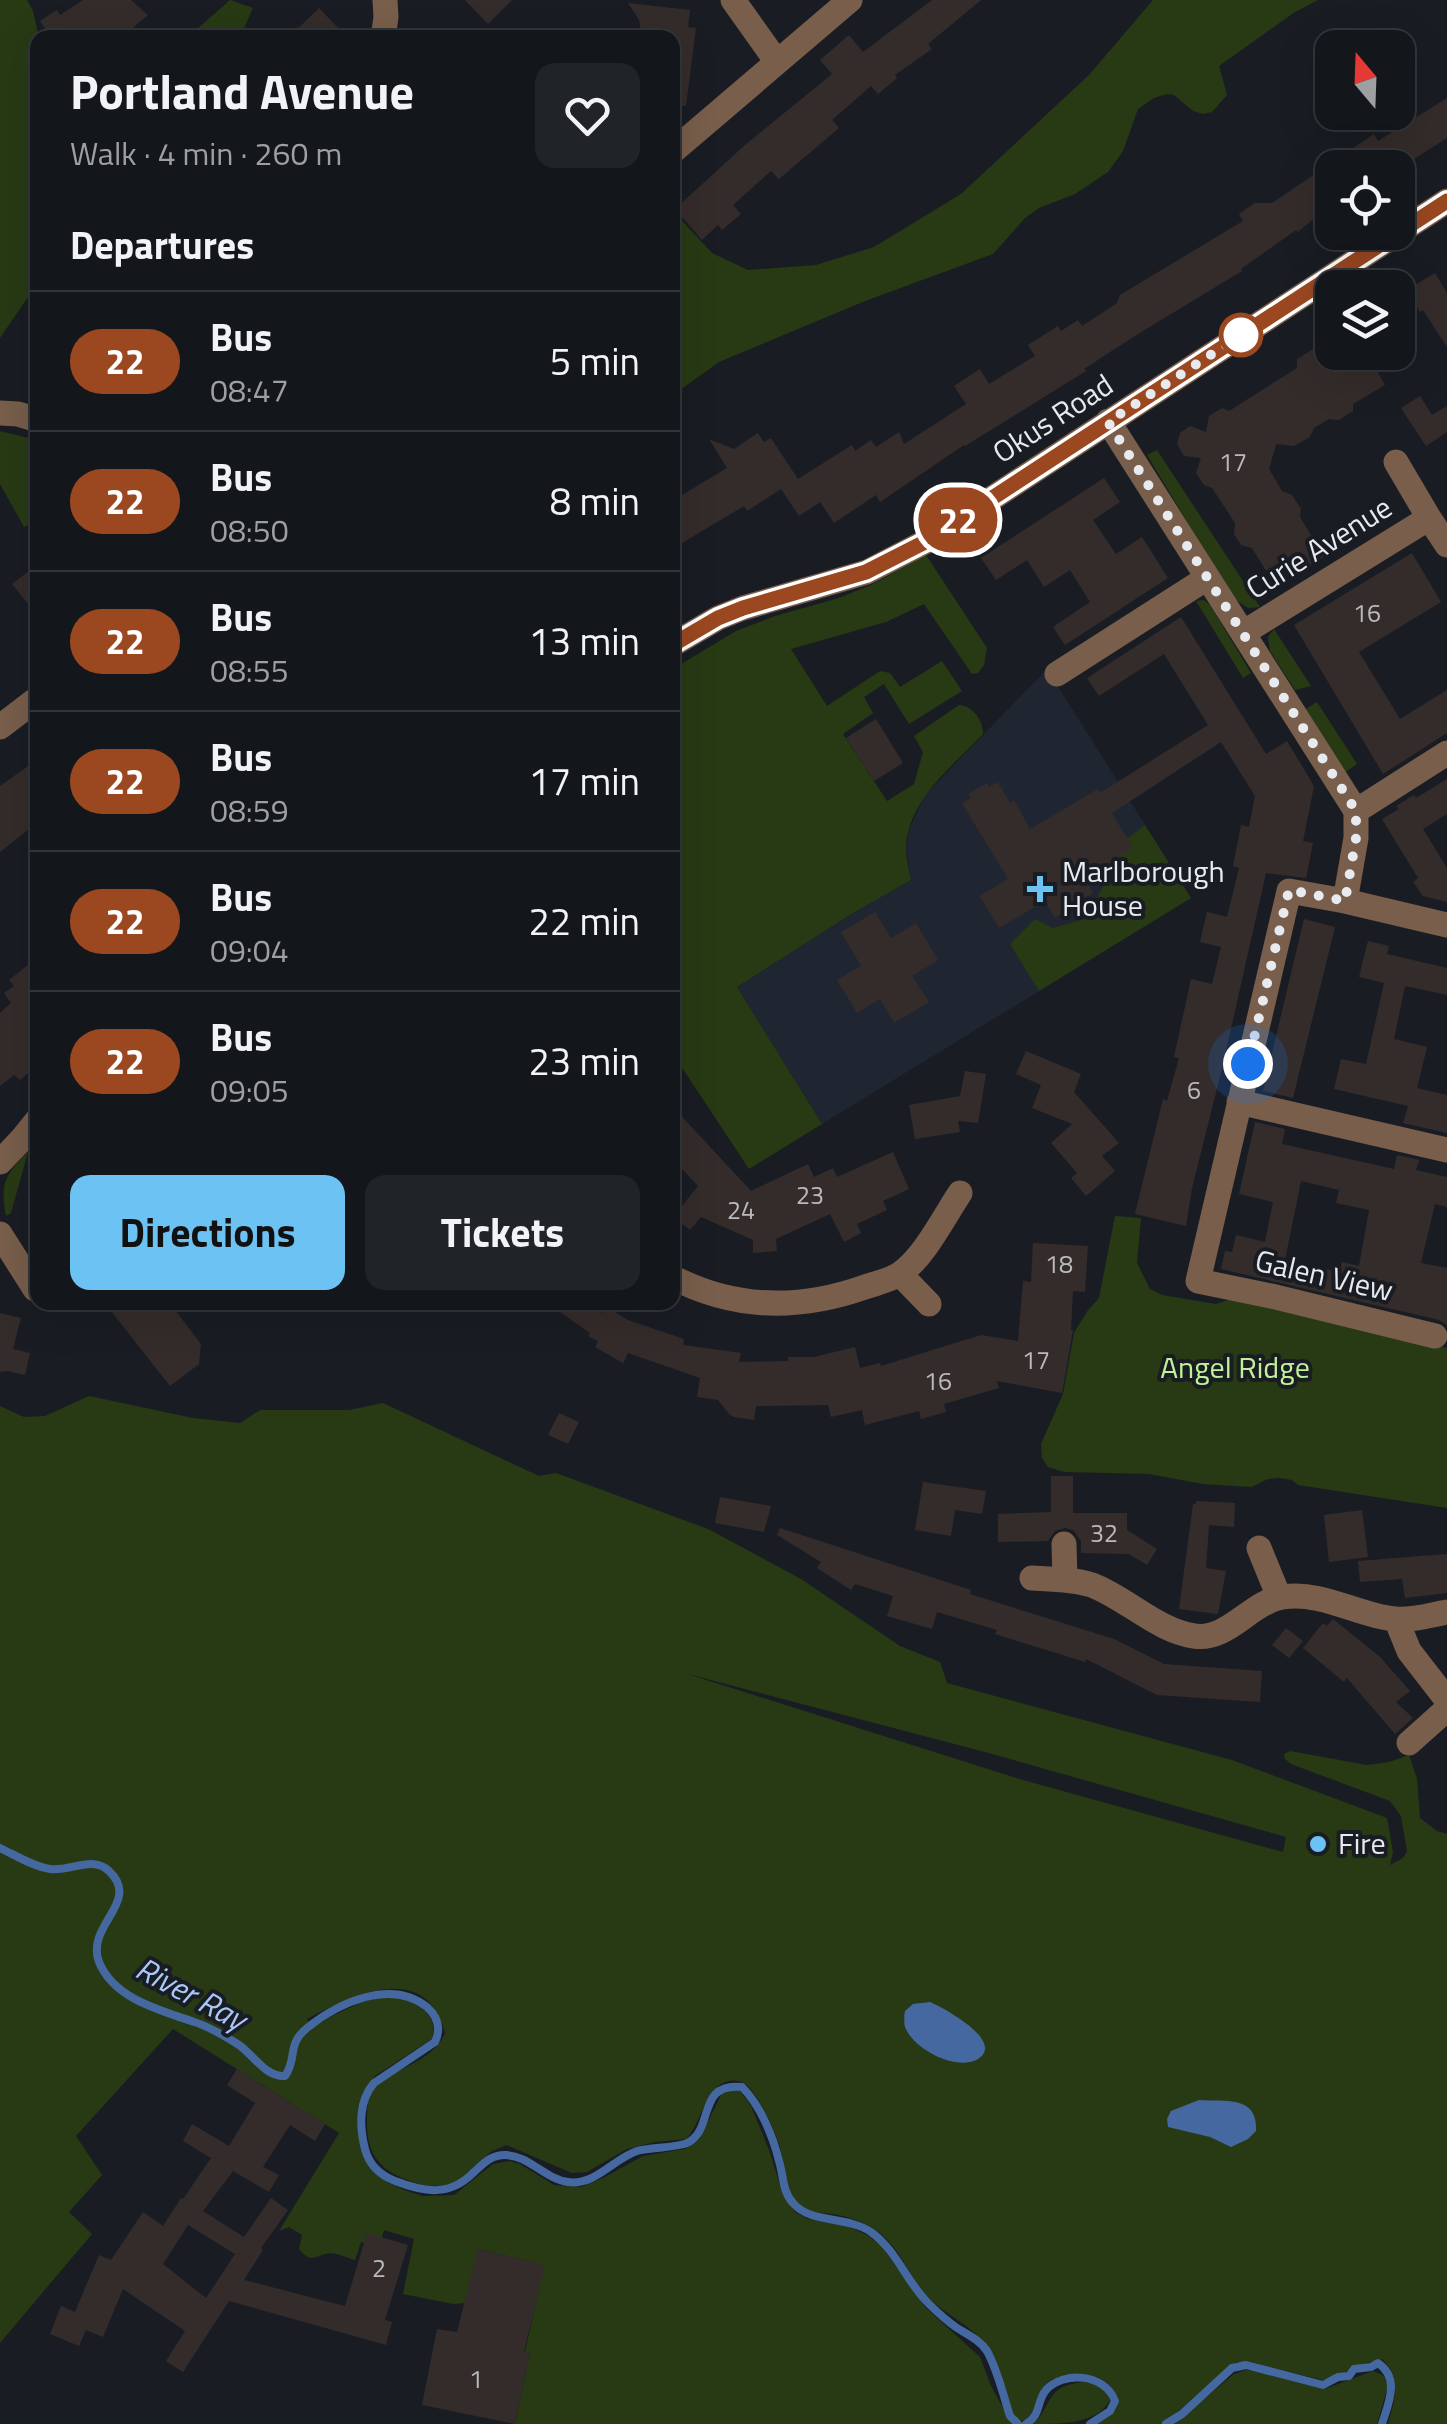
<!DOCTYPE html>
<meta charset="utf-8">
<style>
:root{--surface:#13161a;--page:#202327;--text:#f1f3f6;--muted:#9d9fa2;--line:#323539;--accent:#6cc2f3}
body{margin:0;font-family:"Titillium Web",sans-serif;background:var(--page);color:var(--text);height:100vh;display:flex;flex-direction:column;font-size:38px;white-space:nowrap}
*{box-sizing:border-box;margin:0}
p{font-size:32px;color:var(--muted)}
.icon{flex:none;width:55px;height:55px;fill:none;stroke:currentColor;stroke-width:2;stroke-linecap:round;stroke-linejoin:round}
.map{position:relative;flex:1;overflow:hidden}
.sheet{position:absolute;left:30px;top:30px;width:650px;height:1280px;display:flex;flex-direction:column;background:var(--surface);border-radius:20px;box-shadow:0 10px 40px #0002,0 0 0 2px var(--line)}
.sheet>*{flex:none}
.badge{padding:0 20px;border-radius:32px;font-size:35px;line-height:65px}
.needle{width:65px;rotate:341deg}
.tools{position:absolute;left:1315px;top:30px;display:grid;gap:20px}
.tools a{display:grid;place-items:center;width:100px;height:100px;border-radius:20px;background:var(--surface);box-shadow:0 10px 40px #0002,0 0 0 2px var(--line);font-size:50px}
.you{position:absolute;width:50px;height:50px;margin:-25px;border:8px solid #fff;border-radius:50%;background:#1a73e8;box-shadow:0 0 0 15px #1a73e833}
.map>.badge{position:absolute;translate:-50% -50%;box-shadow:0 0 0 5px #fff}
h2{padding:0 40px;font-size:38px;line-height:90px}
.round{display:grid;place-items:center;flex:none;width:105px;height:105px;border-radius:20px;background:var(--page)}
.summary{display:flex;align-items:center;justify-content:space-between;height:170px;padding:0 40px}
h1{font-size:48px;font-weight:700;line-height:75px}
.primary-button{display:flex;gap:20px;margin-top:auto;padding:20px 40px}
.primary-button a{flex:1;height:115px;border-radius:20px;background:var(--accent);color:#111;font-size:40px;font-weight:700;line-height:115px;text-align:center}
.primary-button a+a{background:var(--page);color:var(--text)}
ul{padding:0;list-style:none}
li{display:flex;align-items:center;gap:30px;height:140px;padding:0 40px;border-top:2px solid var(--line)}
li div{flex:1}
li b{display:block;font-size:38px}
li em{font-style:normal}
li .badge{min-width:110px;font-weight:700;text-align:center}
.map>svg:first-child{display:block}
.built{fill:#1f2631}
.green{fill:#273a14;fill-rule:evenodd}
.water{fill:#4668a0}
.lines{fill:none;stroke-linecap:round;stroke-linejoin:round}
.stream{stroke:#4668a0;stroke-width:8}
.building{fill:#342c2b;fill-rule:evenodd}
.minor{stroke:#785e4b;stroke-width:25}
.line-casing{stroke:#fff;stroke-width:22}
.line{stroke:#9b4820;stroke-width:15}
.walk{stroke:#e7eaee;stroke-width:10;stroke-dasharray:0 18}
.stop-dot{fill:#fff;stroke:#9b4820;stroke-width:5}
.poi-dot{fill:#6cc2f3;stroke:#191d23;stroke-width:4}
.labels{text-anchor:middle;stroke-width:8;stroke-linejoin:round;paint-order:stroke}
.number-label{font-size:25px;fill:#bababd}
.street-label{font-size:30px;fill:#e7eaee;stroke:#191d23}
.poi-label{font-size:30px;fill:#e7eaee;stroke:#191d23;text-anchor:start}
.park-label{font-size:30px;fill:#c1f197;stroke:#191d23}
.water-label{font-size:32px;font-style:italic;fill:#a9c7f8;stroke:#191d23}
</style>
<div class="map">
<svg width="1447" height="2424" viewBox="0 0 1447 2424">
<rect width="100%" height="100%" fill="#191d23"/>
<path class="built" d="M1047 669 1191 898 822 1124 737 987 853 913 911 880 906 850 909 830 925 795Z"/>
<path class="green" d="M0 0H27L33 11 39 37 37 284 0 338Z
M230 0 253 8 240 37H188Z
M1153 0H1318L1295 12 1219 66 1227 95 1212 112 1203 114 1193 111 1174 95 1167 94 1154 98 1138 109 1123 151 1108 172 1075 194 1039 208 1025 218 993 254 865 301 719 362 673 395V211L712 253 748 270 816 265 874 247 961 194 1089 75Z
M0 431 37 440V520L24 527 0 484Z
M1157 450 1260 607 1248 608 1233 598 1147 455Z
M926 555 987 648 984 665 978 673 972 674 924 604 886 622 791 649 827 706 880 671 890 673 900 687 942 661 962 691 909 724 884 684 864 697 873 713 843 734 887 801 914 784 923 752 914 736 959 705C973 706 983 720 983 734 953 766 907 800 906 849 906 859 909 870 911 880L853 913 737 987 822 1124 749 1169 673 1054V669L736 631 775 616 839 598 873 584Z
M1204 600 1210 605 1251 673 1243 678 1196 601Z
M1274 629 1311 686 1295 690 1270 651 1268 637Z
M1317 702 1357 764 1344 773 1304 710Z
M1145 825 1191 898 1039 991 1010 944 1035 919 1053 928 1088 918 1103 886 1106 855Z
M28 1152 11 1213 6 1216C0 1184 5 1174 28 1152Z
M1115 1216 1141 1218 1137 1263 1150 1289 1162 1295 1216 1304 1231 1299 1447 1348V1508L1298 1485 1292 1480 1279 1478 1268 1479 1251 1487 1203 1484 1149 1474 1064 1472 1048 1467 1042 1458 1041 1444 1063 1394 1074 1333 1088 1310 1099 1298Z
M89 1396 193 1418 240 1423 260 1410H349L383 1403 539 1476 556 1473 708 1529 801 1579 900 1646 940 1662 947 1683 1232 1760 1387 1818 1393 1852 1390 1865 1403 1858 1407 1851 1401 1816 1390 1801 1291 1764 1285 1759 1284 1754 1290 1751 1367 1765 1389 1762 1409 1755 1417 1779 1420 1818 1437 1831 1447 1834V2424H1388C1394 2401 1403 2378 1382 2359L1354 2366 1345 2373 1322 2380 1250 2362H1237L1228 2367 1186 2405 1162 2424H1097L1115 2409 1119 2400C1108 2375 1091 2372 1067 2377 1063 2377 1054 2378 1051 2380 1033 2391 1040 2416 1019 2422 1003 2406 1001 2372 990 2351 977 2327 945 2316 927 2296 910 2277 901 2251 881 2234 868 2223 848 2216 832 2214 818 2212 806 2214 796 2202 784 2187 785 2162 779 2144 774 2129 755 2084 739 2081 706 2075 703 2123 686 2139L655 2142 627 2149 587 2172 572 2173 506 2145C502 2147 497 2149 492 2151 478 2161 468 2180 450 2184 433 2188 420 2185 405 2179 377 2168 366 2150 367 2120 367 2110 367 2098 373 2090 392 2067 433 2063 445 2033 426 1959 352 1995 307 2019L312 2028C343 2010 391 1980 424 2010 433 2018 435 2028 432 2039L375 2076 362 2094 360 2131 361 2148 367 2162 388 2183 407 2191 423 2196 454 2195 493 2164 510 2161 520 2164 554 2185 581 2187 603 2178 643 2156 685 2149 699 2140 722 2093 728 2090 740 2091 751 2106 769 2150 782 2191 795 2212 808 2219 848 2226 869 2236 881 2246 926 2308 980 2357 991 2386 1012 2424H515L530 2353 525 2352 544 2265 479 2249 466 2303 453 2304 403 2294 414 2239 384 2230 379 2247 361 2242 355 2260C348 2258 337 2253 330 2253 315 2255 312 2265 299 2249L302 2235 289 2227 279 2231 339 2133 173 2029 76 2136 102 2175 69 2212 92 2234 0 2343V1406L24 1417 45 1416ZM684 1673 985 1752 1286 1837 1283 1852 1023 1780Z
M1246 2370 1259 2371 1325 2389 1373 2371 1383 2375 1388 2386 1377 2424H1174L1234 2374Z
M1083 2382C1096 2384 1105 2387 1110 2400 1098 2424 1060 2424 1034 2424 1054 2402 1045 2387 1083 2382Z"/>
<path class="water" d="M930 2002C942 2007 1006 2041 978 2059 957 2072 913 2049 905 2027 904 2024 904 2014 905 2011L913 2004Z
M1199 2100C1226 2102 1258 2095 1256 2131L1248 2139 1231 2147 1210 2137 1168 2127 1167 2119 1171 2111Z"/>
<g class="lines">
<path class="stream" d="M0 1848C15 1855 34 1867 50 1869 70 1872 92 1855 109 1871 142 1902 85 1925 99 1962 114 1999 160 2010 194 2022 208 2026 223 2035 236 2043 253 2053 264 2077 285 2076 298 2058 286 2045 307 2028 338 2003 391 1978 427 2007 438 2017 441 2029 435 2042L374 2083C359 2100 359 2126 365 2149 369 2165 380 2175 395 2181 424 2192 449 2197 473 2173 483 2164 490 2155 505 2155 528 2155 545 2179 568 2182 595 2186 613 2159 637 2151 650 2147 680 2148 689 2142 714 2128 697 2082 742 2087 760 2105 773 2136 779 2161 784 2177 782 2192 794 2204 810 2223 847 2216 871 2232 897 2251 906 2281 928 2303 937 2312 947 2321 957 2328 968 2335 980 2340 987 2351 998 2371 1003 2395 1010 2416L1018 2424
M1026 2424C1042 2414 1036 2402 1046 2390 1063 2371 1105 2373 1115 2401L1110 2411 1090 2424
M1166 2424 1182 2414 1232 2368 1246 2365 1323 2385 1338 2377 1349 2376 1354 2369 1371 2367 1378 2363C1400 2378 1389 2402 1382 2424"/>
</g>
<path class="building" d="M83 0H131L148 15 121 38H51L40 21 57 10 60 15Z
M465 0H512L488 24Z
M932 0H981L928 44 932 49 895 75 897 78 878 94 871 86 832 120 839 128 779 179 771 171 733 205 741 214 722 230 718 225 702 240 675 209 745 145 832 74 820 60 849 35 863 52Z
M628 3 690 10 688 27 696 28 686 106 672 105V38H642L639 20Z
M319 8 348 38H288Z
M1447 98V138L1400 168H1332V203L1298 232 1296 230 1241 269 1242 271 1138 334 1084 369 1086 371 965 446 964 445 880 502 876 495 834 523 820 502 799 516 781 489 747 511 744 506 672 549V501L727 468 709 439 734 449 758 433 764 442 771 438 798 479 852 445 855 451 871 440 876 447 899 432 904 444 966 404 954 386 980 369 989 384 1035 356 1028 345 1058 326 1061 331 1078 320 1082 326 1116 304 1120 295 1243 221 1239 214 1255 203H1272L1374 134 1378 141Z
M1435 273 1447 293V347L1423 310 1420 312 1407 290Z
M1315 348 1323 352H1366L1385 385 1353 404V411L1339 420 1329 419 1314 428 1310 437 1294 446 1276 444 1269 469 1282 491 1292 495 1301 509 1300 517 1324 557 1283 582 1278 574 1271 579 1252 548 1241 545 1234 534 1235 523 1212 488 1204 485 1196 473 1201 458 1184 456 1177 444 1180 433 1190 426 1206 432 1209 416 1222 408 1229 411 1297 368V359Z
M1420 396 1432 415 1447 406V432L1426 446 1401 408Z
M1104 478 1120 502 1093 520 1116 554 1142 537 1168 578 1065 645 1053 627 1090 602 1070 570 1044 587 1027 560 996 580 981 558Z
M1412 553 1441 602 1359 652 1400 719 1447 690V733L1383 774 1294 625Z
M38 564V616L12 584Z
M1181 617 1266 754 1287 741 1314 786 1303 841 1313 843 1306 878 1266 873 1221 1073 1192 1188 1186 1226 1135 1214 1163 1099 1167 1101 1179 1058 1174 1057 1191 979 1212 984 1221 947 1200 942 1207 912 1227 917 1239 868 1233 866 1241 825 1249 827 1255 796 1221 742 1112 813 1133 848 1084 878 1093 893 1055 918 1045 901 999 928 980 896 1008 879 962 803 971 798 968 794 987 783 989 787 998 782 1010 803 1014 800 1030 829 1098 789 1100 793 1208 725 1164 654 1099 696 1087 678Z
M876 719 903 763 874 781 846 738Z
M38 759V822L0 852V786Z
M1447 779V814L1423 829 1447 868V902L1423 896 1413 882 1418 878 1382 819 1399 809 1396 806 1414 795 1416 798Z
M875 912 891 938 916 923 938 960 912 976 929 1002 894 1023 880 999 857 1013 837 980 861 966 841 932Z
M1304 919 1335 927 1293 1098 1263 1091Z
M1368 941 1389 946 1387 954 1447 968V995L1405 986 1394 1039 1427 1047 1417 1088 1447 1095V1133L1403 1123 1408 1106 1334 1089 1341 1059 1366 1064 1384 983 1359 977Z
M38 957V1065L20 1080 14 1075 0 1086V1013L11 1003 4 993 14 986 9 980Z
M1026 1051 1081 1074 1074 1092 1119 1143 1102 1156 1115 1171 1086 1196 1071 1178 1077 1173 1051 1143 1072 1124 1032 1108 1041 1085 1016 1074Z
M965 1071 986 1074 978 1123 958 1121 960 1132 915 1139 909 1105 960 1096Z
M672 1106 751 1191 808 1164 814 1177 833 1168 837 1177 893 1152 909 1189 883 1201 887 1210 857 1224 861 1233 844 1242 830 1214 776 1239 777 1251 753 1253V1240L701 1217 690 1230 673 1217 698 1186 672 1158Z
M1255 1122 1285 1129 1282 1144 1394 1169 1397 1155 1419 1160 1416 1170 1447 1177V1207L1435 1204 1421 1263 1447 1268V1325L1439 1320 1221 1269 1225 1251 1232 1252 1236 1235 1265 1242 1273 1202 1239 1194ZM1301 1181 1339 1190 1336 1203 1369 1210 1359 1266 1342 1262 1340 1272 1285 1260Z
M1033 1243 1088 1246 1085 1292 1073 1291 1071 1330H1073L1062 1393 997 1381 999 1388 944 1404 946 1412 921 1419 919 1411 865 1425 862 1410 831 1417 828 1405 756 1406 754 1420 734 1417 729 1414 718 1400 697 1397 700 1378 628 1353 623 1363 595 1347 598 1341 588 1336 590 1333 546 1302H587L601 1313 605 1306 628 1320 684 1339 683 1345 741 1353 739 1362 788 1361V1357H814L855 1347 860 1368 880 1363 881 1366 981 1335 1018 1341 1023 1281 1031 1282Z
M104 1302H169L201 1344 199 1364 170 1386Z
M0 1313 21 1318 13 1349 30 1353 25 1375 8 1371 0 1372Z
M559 1413 579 1422 568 1444 548 1435Z
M1051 1476H1073V1513H1127V1530L1157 1549 1147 1565 1129 1554 1081 1553V1541L1073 1530 1065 1528 1055 1531 1048 1541 998 1542V1514L1051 1512Z
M923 1482 986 1491 982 1514 955 1510 951 1536 915 1530Z
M720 1497 771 1506 764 1532 715 1523Z
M1196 1501 1235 1503 1234 1527 1209 1525 1206 1568 1226 1571 1218 1614 1179 1609 1193 1504H1196Z
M1362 1510 1368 1557 1329 1562 1324 1515Z
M780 1528 971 1590 970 1594 1114 1639 1164 1664 1262 1671 1260 1702 1157 1695 1086 1659 1085 1662 995 1634 997 1630 937 1612 932 1629 887 1616 893 1596 855 1584 851 1590 817 1568 821 1562 777 1535Z
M1447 1554V1593L1405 1598 1402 1579 1360 1582 1358 1561Z
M1333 1619 1380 1657 1410 1691 1396 1702 1413 1718 1395 1734 1347 1678 1344 1682 1303 1648 1323 1623 1327 1626Z
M1286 1628 1303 1641 1289 1658 1272 1645Z
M237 2069 325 2124 315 2141 290 2125 263 2167 279 2175 269 2192 233 2171 203 2211 244 2237 271 2198 288 2210 261 2248 263 2250 244 2280 345 2306 367 2233 408 2245 385 2320 392 2322 386 2345 229 2301 183 2372 166 2361 185 2331 123 2289 103 2337 86 2330 79 2346 50 2334 61 2306 75 2312 99 2255 111 2260 143 2212 163 2226 181 2198 183 2199 211 2158 183 2141 192 2124 229 2146 255 2103 227 2085ZM188 2225 235 2254 206 2298 163 2264Z
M478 2249 545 2265 524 2352 530 2353 515 2424 422 2405 437 2329 457 2332Z"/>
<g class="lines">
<path class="minor" d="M733 0 777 62
M383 38 386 17 385 0
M672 152 850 0
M0 413 18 414 38 420
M1108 421 1356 811
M1396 462 1429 518
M1243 633 1429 518 1447 545
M672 645 718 618 743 608 867 572 925 542 1447 201
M1057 674 1207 578
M0 727 38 698
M1356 811V838L1345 901 1447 925
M1356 811 1447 753
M1345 901 1289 891 1198 1281 1271 1296 1435 1336
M1239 1102 1447 1150
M0 1162 22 1139 38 1119
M0 1234 35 1289
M900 1274 929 1304
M672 1277C735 1310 800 1310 865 1287 876 1283 892 1280 901 1273 924 1257 944 1217 960 1193
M1064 1544 1065 1580
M1259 1548 1279 1597
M1032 1578C1052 1579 1073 1579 1092 1585 1126 1598 1158 1631 1194 1636 1229 1641 1250 1602 1283 1597 1322 1591 1357 1615 1394 1619 1411 1621 1430 1615 1447 1612
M1396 1619 1409 1651 1447 1700
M1409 1743 1447 1709"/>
</g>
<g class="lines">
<defs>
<path id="line" d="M672 645 718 618 743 608 866 572 925 542 1447 201"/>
</defs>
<use href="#line" class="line-casing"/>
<use href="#line" class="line"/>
<path class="walk" d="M1241 335 1108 422 1356 811V838L1345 901 1289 890 1248 1064"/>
</g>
<circle class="stop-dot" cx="1241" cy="335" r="20"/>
<g class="poi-dot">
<path d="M1035 874h10v10h10v10h-10v10h-10v-10h-10v-10h10z"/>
<circle cx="1318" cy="1844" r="10"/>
</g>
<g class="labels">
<g class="number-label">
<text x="1233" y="471">17</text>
<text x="1367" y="622">16</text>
<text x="1194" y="1099">6</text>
<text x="810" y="1204">23</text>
<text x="741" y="1219">24</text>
<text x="1059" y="1273">18</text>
<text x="1036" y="1369">17</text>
<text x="938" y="1390">16</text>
<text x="1104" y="1542">32</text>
<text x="379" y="2277">2</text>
<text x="476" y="2388">1</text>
</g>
<g class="street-label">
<text transform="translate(1053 419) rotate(-33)" y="10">Okus Road</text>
<text transform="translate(1319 548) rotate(-32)" y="10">Curie Avenue</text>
<text transform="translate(1324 1276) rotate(13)" y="10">Galen View</text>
</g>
<g class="poi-label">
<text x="1062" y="882">Marlborough<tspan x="1062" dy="34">House</tspan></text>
<text x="1338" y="1854">Fire</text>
</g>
<g class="park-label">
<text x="1235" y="1378">Angel Ridge</text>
</g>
<g class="water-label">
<text transform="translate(191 1994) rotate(28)" y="11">River Ray</text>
</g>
</g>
</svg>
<div class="tools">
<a><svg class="needle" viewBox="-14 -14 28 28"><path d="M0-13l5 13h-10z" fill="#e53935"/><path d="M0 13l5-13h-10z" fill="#9d9fa2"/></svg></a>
<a><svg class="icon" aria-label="locate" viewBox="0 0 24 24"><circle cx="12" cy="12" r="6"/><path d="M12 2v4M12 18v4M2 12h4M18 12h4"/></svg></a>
<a><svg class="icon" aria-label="layers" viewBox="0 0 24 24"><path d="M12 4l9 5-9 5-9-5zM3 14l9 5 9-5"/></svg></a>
</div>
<div class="you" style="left:1248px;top:1064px"></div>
<b class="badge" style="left:958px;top:520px;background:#9b4820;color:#fff">22</b>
<section class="sheet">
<div class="summary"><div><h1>Portland Avenue</h1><p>Walk · 4 min · 260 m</p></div><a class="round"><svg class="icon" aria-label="heart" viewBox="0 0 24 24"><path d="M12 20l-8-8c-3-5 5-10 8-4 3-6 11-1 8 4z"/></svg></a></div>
<h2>Departures</h2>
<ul>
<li><span class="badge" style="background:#9b4820;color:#fff">22</span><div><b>Bus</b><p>08:47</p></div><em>5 min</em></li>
<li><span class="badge" style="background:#9b4820;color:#fff">22</span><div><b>Bus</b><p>08:50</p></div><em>8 min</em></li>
<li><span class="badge" style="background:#9b4820;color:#fff">22</span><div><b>Bus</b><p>08:55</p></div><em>13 min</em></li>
<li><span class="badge" style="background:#9b4820;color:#fff">22</span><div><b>Bus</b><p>08:59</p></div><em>17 min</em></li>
<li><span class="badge" style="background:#9b4820;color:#fff">22</span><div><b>Bus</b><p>09:04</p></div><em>22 min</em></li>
<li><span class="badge" style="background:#9b4820;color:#fff">22</span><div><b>Bus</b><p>09:05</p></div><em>23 min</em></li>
</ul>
<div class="primary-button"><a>Directions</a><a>Tickets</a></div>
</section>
</div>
